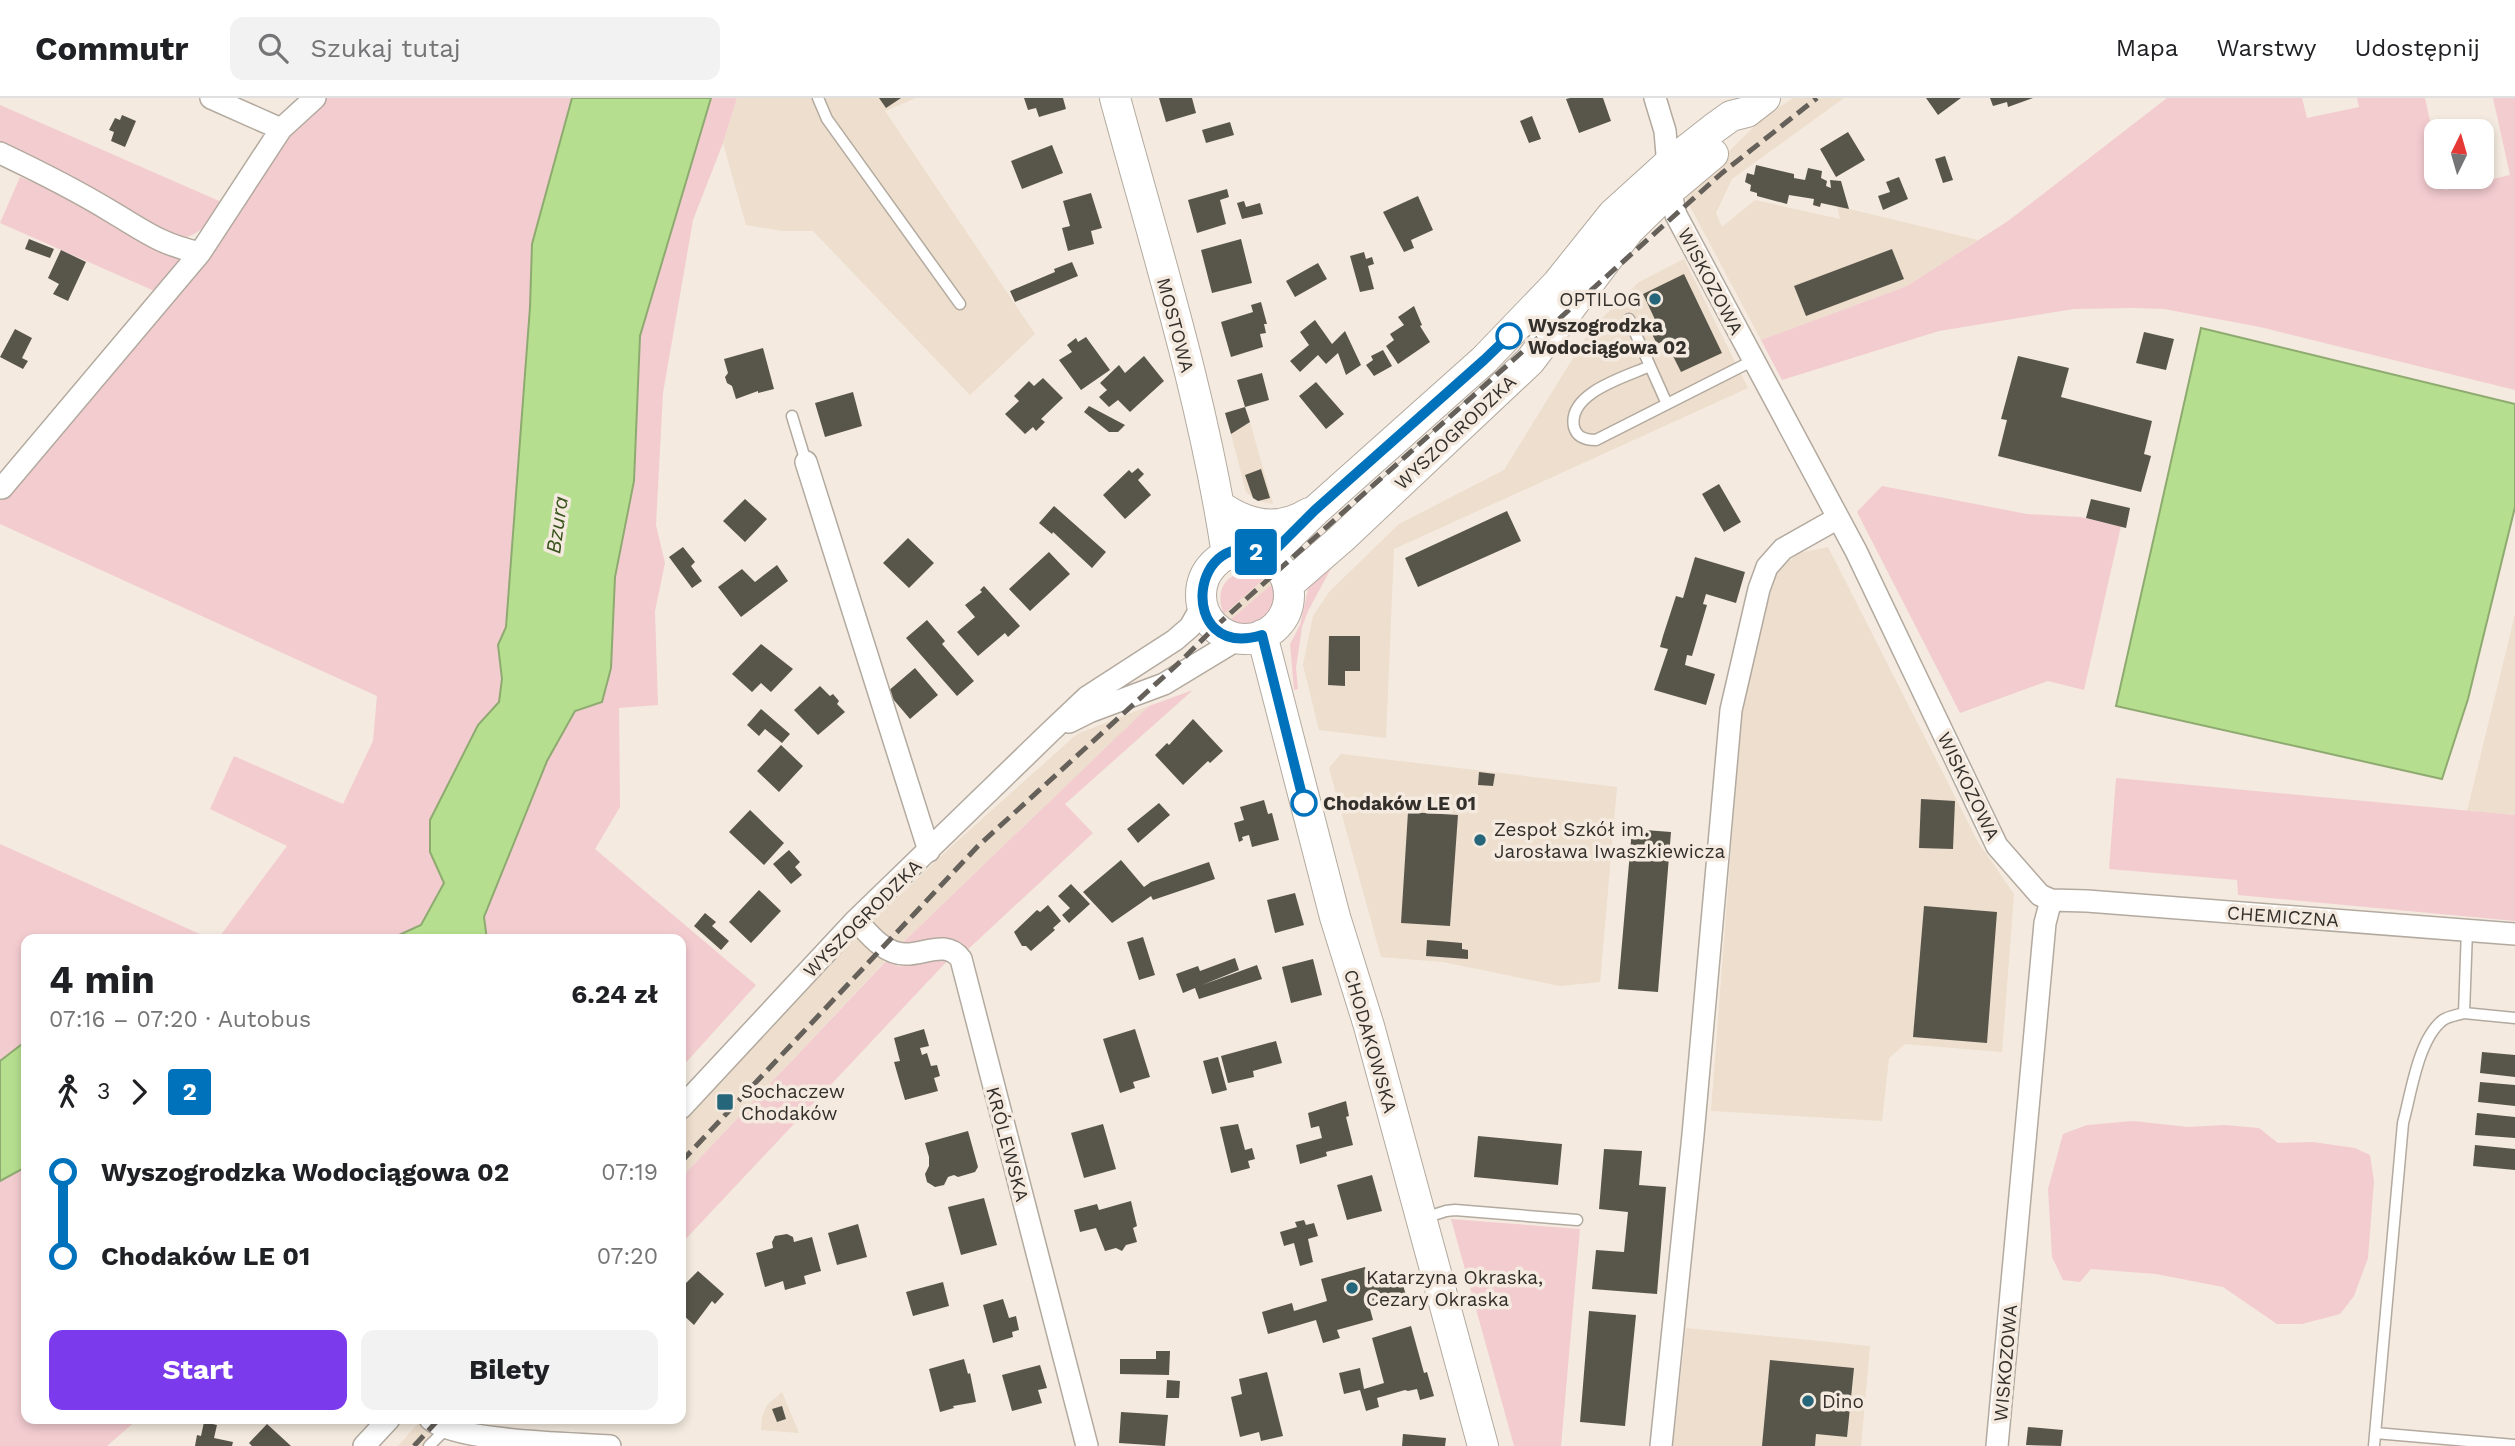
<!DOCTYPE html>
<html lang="pl">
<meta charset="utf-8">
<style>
:root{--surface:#fff;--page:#f2f2f2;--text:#202124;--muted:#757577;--line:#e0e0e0;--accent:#7c3aed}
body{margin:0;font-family:"Work Sans",sans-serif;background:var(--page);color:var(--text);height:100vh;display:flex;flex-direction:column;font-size:26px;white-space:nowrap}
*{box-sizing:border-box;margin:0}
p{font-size:23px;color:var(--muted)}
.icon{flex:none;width:38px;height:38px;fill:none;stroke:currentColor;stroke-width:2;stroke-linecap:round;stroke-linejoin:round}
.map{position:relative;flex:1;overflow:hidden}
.drawer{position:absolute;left:21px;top:836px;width:665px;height:490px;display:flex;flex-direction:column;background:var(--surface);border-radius:14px;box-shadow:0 4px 10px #0003}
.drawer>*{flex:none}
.badge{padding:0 14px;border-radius:5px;font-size:24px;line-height:46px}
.needle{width:46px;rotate:5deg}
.buttons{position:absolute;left:2424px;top:21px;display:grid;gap:14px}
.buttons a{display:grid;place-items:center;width:70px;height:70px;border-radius:14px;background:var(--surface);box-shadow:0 4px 10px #0003;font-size:35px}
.map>.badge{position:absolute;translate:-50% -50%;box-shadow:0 0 0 4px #fff}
.legs{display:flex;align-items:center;gap:10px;height:77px;padding:0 28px;font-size:23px}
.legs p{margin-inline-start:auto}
.summary{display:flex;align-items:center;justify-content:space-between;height:119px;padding:0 28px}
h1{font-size:38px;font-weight:700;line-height:52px}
.action{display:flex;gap:14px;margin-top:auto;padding:14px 28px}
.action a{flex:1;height:80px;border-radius:14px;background:var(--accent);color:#fff;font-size:28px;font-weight:700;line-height:80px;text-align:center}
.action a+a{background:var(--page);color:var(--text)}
ul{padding:0 28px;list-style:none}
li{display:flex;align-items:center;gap:24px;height:84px;font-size:26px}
li i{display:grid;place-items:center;width:10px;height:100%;margin:0 9px;background:currentColor}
li i::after{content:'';width:18px;height:18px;margin:-9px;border:5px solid;border-radius:50%;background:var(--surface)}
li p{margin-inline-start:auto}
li:first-child i{background:linear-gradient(#0000 50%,currentColor 0)}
li:last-child i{background:linear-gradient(currentColor 50%,#0000 0)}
header{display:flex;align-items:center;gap:42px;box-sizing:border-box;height:98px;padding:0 35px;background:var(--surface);border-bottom:2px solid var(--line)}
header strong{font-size:33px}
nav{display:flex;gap:38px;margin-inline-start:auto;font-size:24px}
.search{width:490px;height:63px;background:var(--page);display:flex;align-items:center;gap:18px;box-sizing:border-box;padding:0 24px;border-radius:14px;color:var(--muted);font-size:26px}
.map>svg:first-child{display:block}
.built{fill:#eddecd}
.green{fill:#f3ccd0}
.water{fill:#b5df8e;stroke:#8eaa70;stroke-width:2}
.building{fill:#58564b}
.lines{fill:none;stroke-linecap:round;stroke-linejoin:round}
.lane-casing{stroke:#b3aa9f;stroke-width:13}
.street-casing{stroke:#b3aa9f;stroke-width:24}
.secondary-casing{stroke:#b3aa9f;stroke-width:32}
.lane{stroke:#fff;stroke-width:10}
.street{stroke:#fff;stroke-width:21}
.secondary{stroke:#fff;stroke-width:30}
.rail{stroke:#65605a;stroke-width:5;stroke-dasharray:14 7;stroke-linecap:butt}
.line-1-casing{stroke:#fff;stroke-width:16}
.line-1{stroke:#0072bc;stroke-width:10}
.poi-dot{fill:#25667a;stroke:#f4eadf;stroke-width:2.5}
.stop-1-dot{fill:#fff;stroke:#0072bc;stroke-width:3.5}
.labels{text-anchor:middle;stroke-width:7;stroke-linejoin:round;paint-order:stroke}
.street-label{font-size:19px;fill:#332f2b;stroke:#f4eadf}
.poi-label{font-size:19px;fill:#332f2b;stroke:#f4eadf;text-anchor:start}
.stop-label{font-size:19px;font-weight:bold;fill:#332f2b;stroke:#f4eadf;text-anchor:start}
.water-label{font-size:21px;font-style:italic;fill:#3a541d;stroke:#f4eadf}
</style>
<header>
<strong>Commutr</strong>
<div class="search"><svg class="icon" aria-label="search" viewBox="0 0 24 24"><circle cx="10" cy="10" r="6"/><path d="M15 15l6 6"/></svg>Szukaj tutaj</div>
<nav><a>Mapa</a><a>Warstwy</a><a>Udostępnij</a></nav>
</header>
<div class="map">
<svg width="2515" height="1348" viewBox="0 0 2515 1348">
<rect width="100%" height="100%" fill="#f4eadf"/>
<path class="built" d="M737 0H916L885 13 1035 236 970 297 813 133H783L746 127 723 45Z
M1793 0H1844L1732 81 1716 115 1722 129 1755 102 1840 121 1837 108 1978 142 1907 188 1761 242 1684 97 1761 22Z
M1684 161 1748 290 1394 451 1386 640 1319 632 1303 567 1313 518 1329 494 1399 426 1504 372 1591 231 1639 184Z
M1250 324 1273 406 1258 403 1246 394 1231 336Z
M1828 449 1978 744 2014 796 2002 954 1905 946 1889 960 1882 1023 1711 1013 1743 594 1777 472 1799 455Z
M1266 479 1272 486 1229 523 1224 516Z
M2515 516V717L2467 713 2501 574Z
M1149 608 904 843 681 1080V1024L841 853 953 747 1077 636Z
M1341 656 1617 689 1600 884 1560 888 1443 864 1381 859 1329 670Z
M1686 1230 1870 1248 1861 1348H1673Z
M782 1294 799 1335 761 1332 762 1319 767 1307Z
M422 1321H452L427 1348H398Z"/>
<path class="green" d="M326 0H572L532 146 530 209 506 529 498 547 502 581 499 604 478 628 430 754 444 784 421 827 388 842H217L287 748 210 711 234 658 343 706 373 643 377 598 0 426V398L205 161 241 114 288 37Z
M711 0H737L723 45 693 122 663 295 656 427 665 465 655 513 658 607 619 610 620 709 595 751 756 887 681 970V842H487L484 819 547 663 575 613 602 603 611 570 615 479 634 383 640 238Z
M2167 0H2302L2307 20 2359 9 2357 0H2425L2436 51V79H2442L2445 92 2510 77 2493 0H2515V292L2260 229 2164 211 2133 210 2074 211 1939 233 1782 282 1761 242 1907 188 2008 123Z
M0 7 226 106C210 123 197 141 173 142L0 48Z
M20 79 78 103 177 159 180 164 159 195 0 125Z
M1882 388 2027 416 2080 419 2121 428 2084 592 2048 583 1960 615 1857 414Z
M1341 452 1308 513 1302 529 1296 570 1298 591 1294 592 1290 546 1300 527 1309 487Z
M1249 473 1266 479 1224 516C1214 494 1225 475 1249 473Z
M1272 486C1286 517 1257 541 1229 523Z
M1193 592 1065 706 1093 735 963 856 960 845 944 841 897 850 1149 608Z
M2116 680 2515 717V823L2238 797 2237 782 2109 771Z
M0 746 213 842H26V943L0 963Z
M950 860 681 1146V1080L886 863C903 874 910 865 925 861 933 859 942 860 950 860Z
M2133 1023 2188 1029 2225 1027 2259 1030 2278 1045 2313 1044 2355 1050 2370 1057 2374 1083 2368 1160 2354 1198 2340 1216 2302 1226H2277L2223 1189 2156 1176 2091 1171 2080 1184 2063 1182 2052 1159 2048 1091 2063 1036 2087 1027Z
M26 1069V1321H138L107 1348H0V1083Z
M1451 1121 1580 1131 1561 1348H1514Z"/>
<path class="water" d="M572 0H711L640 238 634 383 615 479 611 570 602 604 575 613 547 663 484 819 487 842H388L421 827 444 785 430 754V722L478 627 499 604 502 581 498 547 506 529 530 209 532 146Z
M2201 230 2515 306V409L2468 601 2442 681 2116 608Z
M26 943V1069L0 1083V963Z"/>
<path class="building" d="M879 0H901L886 10Z
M1024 0H1063L1066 11 1039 19 1036 10 1028 12Z
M1159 0H1192L1196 15 1166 24Z
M1570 0H1603L1611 23 1579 35 1566 1Z
M1926 0H1961L1938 17Z
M1990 0H2033L2008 9 2007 4 1993 8Z
M122 17 136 23 125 49 111 43 114 34 109 32 115 20 120 22Z
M1532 18 1541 41 1529 45 1520 23Z
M1230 24 1234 37 1206 45 1202 32Z
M1848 34 1865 62 1836 79 1820 51Z
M1052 47 1063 75 1022 91 1011 63Z
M1945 58 1953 82 1943 85 1935 61Z
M1756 67 1794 76V80L1805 82 1808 70 1822 73 1821 80 1827 83 1826 88 1831 90 1830 82 1841 83 1849 111 1821 105 1820 109 1813 107 1814 101 1789 97 1787 106 1757 98V95L1750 93 1751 87 1745 84 1747 75 1754 77Z
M1899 79 1908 101 1883 112 1878 98 1890 94 1886 84Z
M1227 91 1229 99 1220 102 1226 126 1197 135 1188 102Z
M1091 95 1102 130 1091 133 1094 146 1068 153 1062 130 1070 128 1063 103Z
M1418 98 1433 132 1411 142 1414 150 1404 154 1383 114Z
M1244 103 1246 109 1260 105 1263 116 1242 121 1237 105Z
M29 141 54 151 50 160 25 151Z
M1241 141 1252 185 1212 195 1201 152Z
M1892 151 1904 181 1806 218 1794 188Z
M61 152 86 164 68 203 53 196 59 186 48 180Z
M1364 154 1366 161 1372 159 1374 166 1368 168 1374 191 1360 194 1350 158Z
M1072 164 1078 178 1015 204 1010 193 1055 174 1054 171Z
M1318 165 1327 181 1295 199 1286 183Z
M1684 176 1722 255 1681 274 1665 242 1657 246 1650 232 1658 228 1643 196Z
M1261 204 1267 226H1264L1266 235 1260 236 1263 249 1231 259 1221 224 1253 214 1251 207Z
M1414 208 1422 227 1420 228 1430 244 1398 266 1386 248 1394 242 1390 236 1404 227 1398 219Z
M1315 222 1332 246 1345 233 1361 267 1346 277 1338 255 1326 266 1318 257 1300 274 1290 263 1309 247 1300 234Z
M15 231 32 240 22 260 28 263 23 271 0 259Z
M2144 234 2174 241 2166 272 2136 265Z
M1086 239 1110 272 1081 292 1059 262 1072 254 1067 247 1076 240 1078 244Z
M763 250 774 291 758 295V293L736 301 732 288 727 285 725 279 728 275 724 261Z
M1383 252 1392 268 1374 278 1366 267 1373 262 1371 258Z
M1144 258 1164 283 1130 314 1118 302 1109 309 1099 299 1107 292 1100 285 1119 267 1125 275Z
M2018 258 2069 270 2061 299 2152 323 2144 356 2151 358 2141 394 1998 358 2007 322 2001 321Z
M1262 275 1269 302 1245 309 1250 324 1231 336 1225 315 1245 309 1237 282Z
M1043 280 1063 300 1041 321 1045 324 1036 333 1033 329 1025 336 1005 316 1019 303 1014 298 1029 283 1034 288Z
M1316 284 1344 316 1326 331 1299 298Z
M853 294 862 328 825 339 815 305Z
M1089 308 1125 327 1118 334H1109L1084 314Z
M1138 370 1144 376 1138 382 1151 397 1125 421 1103 397 1129 372 1132 375Z
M1261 371 1270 400 1258 403 1253 400 1245 377Z
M1719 386 1741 424 1724 434 1702 396Z
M745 401 767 421 745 444 723 423Z
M2091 401 2130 410 2126 430 2086 420Z
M1054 408 1106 454 1092 470 1053 434 1052 436 1039 425Z
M1507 413 1521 443 1418 489 1405 460Z
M908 440 934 465 909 490 883 465Z
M683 449 695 464 691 468 702 483 692 490 669 459Z
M1049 454 1070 476 1030 513 1009 491Z
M1695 459 1745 474 1736 505 1706 496 1703 506 1707 507 1692 558 1687 557 1685 567 1715 576 1706 607 1654 592 1668 551 1660 549 1663 538 1676 498 1683 500Z
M777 467 788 483 741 519 718 489 742 471 755 484Z
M984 488 1020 528 1008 539 1005 535 978 558 957 534 975 519 965 507 982 494 980 492Z
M927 522 945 543 942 546 974 583 957 598 906 540Z
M1329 538H1360V573H1345V588L1328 587Z
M761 546 793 571 771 594 761 585 752 594 732 576Z
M915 570 938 597 910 621 887 594Z
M820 588 830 598 833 596 839 603 837 606 845 614 818 637 794 612Z
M761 611 790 636 782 645 765 631 759 638 747 627Z
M1193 621 1223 653 1210 665 1208 663 1183 687 1155 657 1167 645 1169 647Z
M781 647 803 668 779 694 757 673Z
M1479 674 1495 676 1493 688 1478 687Z
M1921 701 1955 703 1953 751 1919 750Z
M1264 702 1268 716 1272 715 1279 742 1252 749 1249 737 1242 739 1243 742 1239 744 1234 725 1244 722 1240 709Z
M1159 705 1170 717 1138 745 1127 731Z
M750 712 784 745 764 767 729 734Z
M1408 714 1458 717 1450 828 1401 825Z
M1632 731 1671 734 1658 894 1618 891Z
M789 752 800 764 795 769 802 777 791 786 773 766Z
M1121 762 1144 789 1151 784 1209 764 1215 781 1153 802 1151 798 1112 825 1083 794Z
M1071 786 1090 806 1069 825 1062 817 1070 810 1058 798Z
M759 792 781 813 751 845 729 824Z
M1295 795 1304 827 1275 835 1267 802Z
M1048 807 1061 823 1053 830 1055 832 1031 853 1026 848H1022L1014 834 1037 812 1040 814Z
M1924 808 1997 814 1987 945 1913 939Z
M705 815 716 824 712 828 729 843 721 852 694 828Z
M1143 839 1155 877 1139 882 1127 844Z
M1427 842 1462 845V851L1468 852V861L1426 858Z
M1235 860 1239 872 1202 887 1257 867 1262 881 1199 901 1195 890 1183 895 1176 876 1198 868 1200 873Z
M1313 861 1322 897 1291 905 1282 869Z
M924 931 929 948 920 950 922 957 927 955 931 968 937 967 940 978 934 980 938 993 905 1002 894 964 900 963 894 940Z
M1135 931 1150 979 1133 984 1135 990 1120 995 1103 941Z
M1276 943 1282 965 1253 973 1254 979 1228 985 1221 958Z
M2482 954 2515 957V979L2480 975Z
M1218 959 1227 992 1212 996 1203 963Z
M2480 984 2515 987V1008L2478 1004Z
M1346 1003 1349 1018 1346 1019 1353 1047 1326 1054 1327 1058 1300 1066 1296 1047 1322 1040 1319 1028 1311 1030 1308 1015Z
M2477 1015 2515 1019V1040L2475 1037Z
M1103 1026 1116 1071 1084 1080 1071 1035Z
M1238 1026 1245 1052 1252 1050 1255 1061 1248 1063 1250 1070 1231 1075 1220 1029Z
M968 1033 978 1069 975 1074 958 1079 954 1077 948 1079 944 1087 935 1089 927 1084 925 1076 929 1068V1059L925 1045Z
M1478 1038 1562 1046 1558 1087 1474 1079Z
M2475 1047 2515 1051V1072L2473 1068Z
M1604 1051 1642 1053 1639 1087 1666 1089 1657 1196 1592 1191 1596 1152 1624 1154 1628 1114 1599 1111Z
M1372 1077 1382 1113 1347 1122 1337 1087Z
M984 1100 997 1147 961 1157 948 1109Z
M1131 1103 1137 1128 1133 1130 1137 1144 1126 1147 1122 1153 1116 1150 1105 1153 1096 1130 1080 1134 1074 1112 1097 1106 1099 1112Z
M1304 1122 1306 1127 1314 1125 1318 1138 1308 1141 1313 1164 1300 1168 1294 1145 1284 1148 1280 1134 1297 1129 1295 1124Z
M858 1126 867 1159 837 1167 828 1135Z
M787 1136 793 1139 794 1144 812 1139 821 1173 804 1178 806 1186 785 1192 783 1183 765 1189 756 1155 773 1150 772 1144 775 1138Z
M1365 1169 1369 1182 1399 1174 1406 1197 1369 1207 1373 1222 1337 1232 1340 1240 1323 1245 1316 1222 1268 1236 1262 1214 1292 1205 1294 1213 1327 1203 1321 1181Z
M698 1173 724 1196 715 1206 712 1203 694 1227 681 1215V1190Z
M943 1184 949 1208 913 1218 906 1194Z
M1003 1201 1009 1220 1016 1218 1019 1232 1012 1234 1013 1239 993 1245 983 1207Z
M1589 1213 1636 1217 1625 1328 1580 1324Z
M1411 1228 1424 1275 1427 1274 1434 1298 1420 1302 1417 1291 1408 1293 1405 1292 1377 1300 1379 1309 1366 1313 1360 1292 1344 1296 1339 1275 1360 1270 1364 1291 1384 1285 1372 1240Z
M1156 1253H1170L1169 1277 1120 1276V1261H1156Z
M964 1261 968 1276 970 1275 976 1304 953 1308 954 1310 940 1314 929 1271Z
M1770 1262 1854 1270 1847 1339 1816 1336 1815 1348H1762Z
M1040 1267 1047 1290 1038 1292 1042 1305 1012 1313 1002 1277Z
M1267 1274 1283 1338 1261 1343 1259 1334 1240 1339 1231 1299 1242 1296 1239 1281Z
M1167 1282 1180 1283 1179 1300H1166Z
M782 1308 786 1321 777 1324 772 1311Z
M1121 1314 1168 1317 1165 1348 1119 1345Z
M204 1324 217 1327 214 1340 233 1344 232 1348H195L197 1337 201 1338Z
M267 1326 291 1348H252L249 1345Z
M2028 1329 2063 1332 2061 1348 2026 1347Z
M1403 1336 1446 1340 1445 1348H1402Z"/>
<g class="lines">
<defs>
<path id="lane" d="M818 0 827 21 960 206
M1629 221 1667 306
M1650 268C1625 279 1567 295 1574 329 1577 340 1586 342 1596 342L1754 262
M792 318 806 364
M2467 832 2464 915 2515 920
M1424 1120 1446 1113 1455 1112 1577 1122
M2375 1335 2515 1347
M429 1348 446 1331
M2374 1348 2403 1025C2411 996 2418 941 2443 922 2449 918 2458 917 2464 915"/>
<path id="street" d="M211 0 281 31
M1655 0 1665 33 1670 92 1676 117 1856 453 1997 748 2040 797 2051 802 2045 825 1997 1348
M0 55C38 73 76 92 112 114 146 134 160 146 200 155L281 31 315 0
M806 364 929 753
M2 390 200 155
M1069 624 1089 614 1164 586 1240 540
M2051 802 2087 803 2515 836
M856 822C869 836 884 856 905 856 924 857 946 841 961 861L1087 1348
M681 1010 856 822 1049 635 1087 599 1175 542 1190 529 1202 508
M430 1321C455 1344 573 1345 610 1348
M364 1348 389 1321
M1661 1348 1693 1037 1731 612 1759 491 1767 469 1783 451 1838 420"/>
<path id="secondary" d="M1115 0C1156 151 1204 302 1227 457
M1220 408C1248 428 1279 434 1309 415
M1201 497a44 44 0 1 1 88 0a44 44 0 1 1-88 0Z
M1268 459 1316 412 1484 262 1557 186 1613 116 1667 67 1713 31 1731 18 1747 14 1765 0
M1288 487 1341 441 1530 263 1629 132 1670 92 1713 56
M1262 537 1335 819 1369 928 1483 1348"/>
</defs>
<use href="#lane" class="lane-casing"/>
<use href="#street" class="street-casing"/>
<use href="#secondary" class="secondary-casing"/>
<use href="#lane" class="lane"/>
<use href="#street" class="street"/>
<use href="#secondary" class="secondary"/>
<path class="rail" d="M681 1064 978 748 1181 563 1215 529 1722 75 1817 0
M414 1348 439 1321"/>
</g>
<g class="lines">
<defs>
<path id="line-1" d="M1304 705 1262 537C1174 564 1190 419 1268 459L1315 412 1484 262 1509 238"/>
</defs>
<use href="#line-1" class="line-1-casing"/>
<use href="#line-1" class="line-1"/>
</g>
<g class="poi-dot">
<circle cx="1655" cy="201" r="7"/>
<circle cx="1480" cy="742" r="7"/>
<rect x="716" y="995" width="18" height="18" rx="3.5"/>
<circle cx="1352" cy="1190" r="7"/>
<circle cx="1808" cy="1303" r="7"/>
</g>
<g class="stop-1-dot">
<circle cx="1509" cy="238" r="12"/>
<circle cx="1304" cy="705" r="12"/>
</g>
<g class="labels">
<g class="street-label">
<text transform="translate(1711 183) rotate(62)" y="7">WISKOZOWA</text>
<text transform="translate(1176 227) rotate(75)" y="7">MOSTOWA</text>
<text transform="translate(1455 334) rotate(-43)" y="7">WYSZOGRODZKA</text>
<text transform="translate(1969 688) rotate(64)" y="7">WISKOZOWA</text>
<text transform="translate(2283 818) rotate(4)" y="7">CHEMICZNA</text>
<text transform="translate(862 820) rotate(-45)" y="7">WYSZOGRODZKA</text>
<text transform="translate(1371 943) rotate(74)" y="7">CHODAKOWSKA</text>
<text transform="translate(1008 1046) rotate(75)" y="7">KRÓLEWSKA</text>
<text transform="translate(2005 1265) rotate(-85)" y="7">WISKOZOWA</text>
</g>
<g class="poi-label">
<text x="1641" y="208" text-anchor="end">OPTILOG</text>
<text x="1494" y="738">Zespoł Szkół im.<tspan x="1494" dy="22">Jarosława Iwaszkiewicza</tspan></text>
<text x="741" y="1000">Sochaczew<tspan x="741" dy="22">Chodaków</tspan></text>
<text x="1366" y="1186">Katarzyna Okraska,<tspan x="1366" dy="22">Cezary Okraska</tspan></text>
<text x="1822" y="1310">Dino</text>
</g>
<g class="stop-label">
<text x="1528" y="234">Wyszogrodzka<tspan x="1528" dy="22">Wodociągowa 02</tspan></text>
<text x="1323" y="712">Chodaków LE 01</text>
</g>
<g class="water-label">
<text transform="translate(557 427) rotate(-82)" y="7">Bzura</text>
</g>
</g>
</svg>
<div class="buttons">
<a><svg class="needle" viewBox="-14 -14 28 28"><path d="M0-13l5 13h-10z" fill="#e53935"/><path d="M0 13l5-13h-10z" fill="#757577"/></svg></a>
</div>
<b class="badge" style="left:1256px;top:454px;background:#0072bc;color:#fff">2</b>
<section class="drawer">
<div class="summary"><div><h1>4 min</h1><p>07:16 – 07:20 · Autobus</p></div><b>6.24 zł</b></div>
<div class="legs"><svg class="icon" aria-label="walk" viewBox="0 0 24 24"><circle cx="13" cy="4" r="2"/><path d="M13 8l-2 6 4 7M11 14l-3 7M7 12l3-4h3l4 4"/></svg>3<svg class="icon" aria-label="forward" viewBox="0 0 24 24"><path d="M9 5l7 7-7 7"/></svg><b class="badge" style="background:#0072bc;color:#fff">2</b></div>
<ul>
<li><i style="color:#0072bc"></i><b>Wyszogrodzka Wodociągowa 02</b><p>07:19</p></li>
<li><i style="color:#0072bc"></i><b>Chodaków LE 01</b><p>07:20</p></li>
</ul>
<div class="action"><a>Start</a><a>Bilety</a></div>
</section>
</div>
